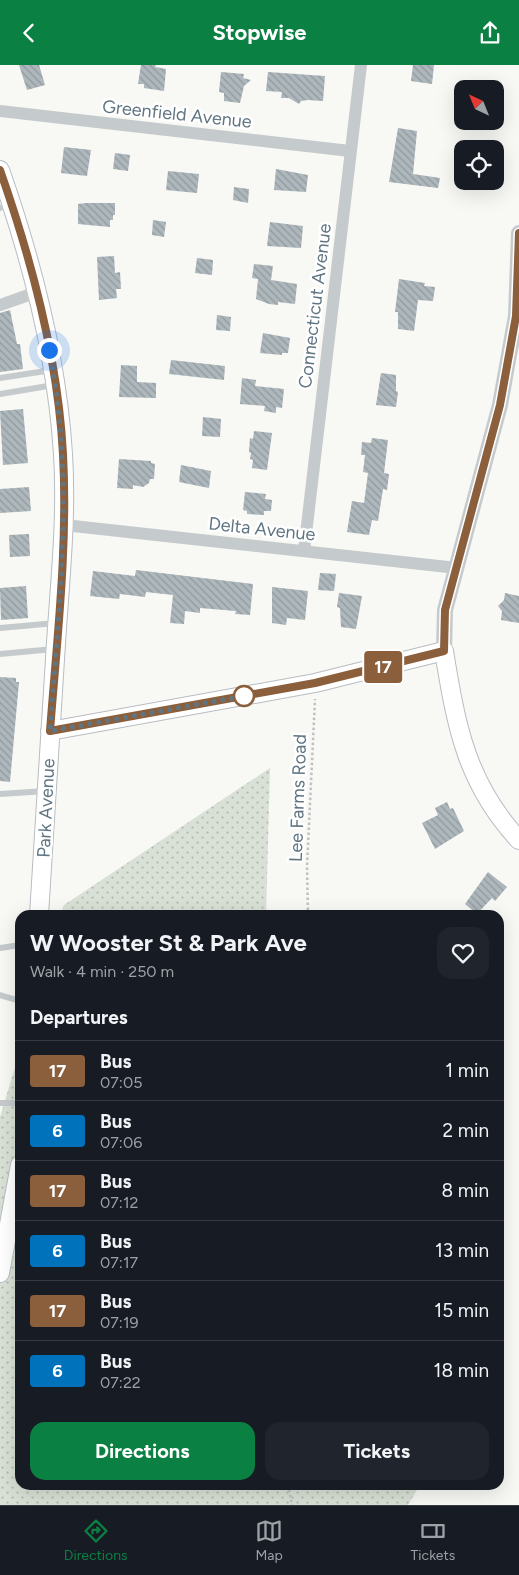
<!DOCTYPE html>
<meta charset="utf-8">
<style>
:root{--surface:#171b24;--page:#20242c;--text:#f1f3f6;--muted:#9ea1a6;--line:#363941;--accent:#0b8043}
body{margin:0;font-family:Figtree,sans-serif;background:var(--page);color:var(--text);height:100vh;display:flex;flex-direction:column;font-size:19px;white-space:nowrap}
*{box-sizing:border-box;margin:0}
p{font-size:16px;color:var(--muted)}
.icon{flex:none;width:28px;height:28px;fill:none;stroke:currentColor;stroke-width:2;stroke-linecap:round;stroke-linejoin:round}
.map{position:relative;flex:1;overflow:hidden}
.drawer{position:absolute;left:15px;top:845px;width:489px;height:580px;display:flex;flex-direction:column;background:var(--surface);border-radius:15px;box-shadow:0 5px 20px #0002}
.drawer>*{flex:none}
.badge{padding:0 10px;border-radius:4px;font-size:18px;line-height:32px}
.needle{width:32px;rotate:317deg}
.controls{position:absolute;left:454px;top:15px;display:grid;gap:10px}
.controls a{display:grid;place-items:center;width:50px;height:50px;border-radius:10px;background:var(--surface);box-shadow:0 5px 20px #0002;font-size:25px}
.you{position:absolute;width:25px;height:25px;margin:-12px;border:4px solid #fff;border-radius:50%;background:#1a73e8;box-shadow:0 0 0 8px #1a73e833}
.map>.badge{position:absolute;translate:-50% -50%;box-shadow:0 0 0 2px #fff}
h2{padding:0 15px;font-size:19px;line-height:45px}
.round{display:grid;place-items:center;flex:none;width:52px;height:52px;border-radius:15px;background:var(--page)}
.summary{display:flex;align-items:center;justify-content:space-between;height:85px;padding:0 15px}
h1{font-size:24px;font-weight:700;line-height:38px}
.cta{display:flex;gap:10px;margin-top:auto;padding:10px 15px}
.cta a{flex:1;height:58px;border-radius:15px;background:var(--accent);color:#fff;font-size:20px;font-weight:700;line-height:58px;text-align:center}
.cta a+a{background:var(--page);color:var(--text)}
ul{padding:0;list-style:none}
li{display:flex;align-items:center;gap:15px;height:60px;padding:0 15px;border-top:1px solid var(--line)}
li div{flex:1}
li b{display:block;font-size:19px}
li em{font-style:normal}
li .badge{min-width:55px;font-weight:700;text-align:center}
header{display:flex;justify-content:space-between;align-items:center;height:65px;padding:0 15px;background:var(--accent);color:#fff;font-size:22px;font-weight:700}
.tabs{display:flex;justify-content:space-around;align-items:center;height:70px;border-top:1px solid var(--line);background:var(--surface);font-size:14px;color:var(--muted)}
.tabs a{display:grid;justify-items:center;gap:2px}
.tabs .current{color:var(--accent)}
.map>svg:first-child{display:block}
.park{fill:url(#park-dots)}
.building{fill:url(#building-back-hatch)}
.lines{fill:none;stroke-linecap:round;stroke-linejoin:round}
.secondary-casing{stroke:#b7bdc1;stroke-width:20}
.path{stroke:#bec1c3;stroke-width:2.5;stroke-dasharray:2.5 2.5;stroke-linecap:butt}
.service{stroke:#c5cacd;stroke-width:6}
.minor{stroke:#c5cacd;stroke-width:12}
.tertiary{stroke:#c5cacd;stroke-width:16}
.secondary{stroke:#fff;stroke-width:18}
.line-casing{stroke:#fff;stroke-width:11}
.line{stroke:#8b5e3c;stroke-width:8}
.walk{stroke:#607582;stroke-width:5;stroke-dasharray:0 9}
.stop-dot{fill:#fff;stroke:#8b5e3c;stroke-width:2.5}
.labels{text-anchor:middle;stroke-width:5;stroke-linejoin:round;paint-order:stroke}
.street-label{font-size:18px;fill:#607582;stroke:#fff}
</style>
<header><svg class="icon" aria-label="back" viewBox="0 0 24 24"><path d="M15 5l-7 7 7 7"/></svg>Stopwise<svg class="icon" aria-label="share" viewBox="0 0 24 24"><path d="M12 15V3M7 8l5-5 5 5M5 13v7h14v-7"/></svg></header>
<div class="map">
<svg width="519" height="1440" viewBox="0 0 519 1440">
<defs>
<pattern id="park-dots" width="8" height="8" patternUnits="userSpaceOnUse" patternTransform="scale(1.25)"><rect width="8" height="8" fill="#d9e0d5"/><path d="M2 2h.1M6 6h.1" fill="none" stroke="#b3bab2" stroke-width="1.8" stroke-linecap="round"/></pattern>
<pattern id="building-back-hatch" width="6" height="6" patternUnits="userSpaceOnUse" patternTransform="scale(1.25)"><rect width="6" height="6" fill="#adb7bc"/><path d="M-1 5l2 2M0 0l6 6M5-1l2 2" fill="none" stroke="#90999e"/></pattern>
</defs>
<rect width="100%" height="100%" fill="#f8f8f4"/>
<path class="park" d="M270 703 266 850H61L64 840Z
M20 986V1420H420L408 1440H0V1052Z"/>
<path class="building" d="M19 0H39L45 20 27 25Z
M141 0H156L155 2 166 4 164 26 144 23V19H138Z
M413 0H434L432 19 411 16Z
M221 7 244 9 243 13 251 15 244 21 240 38 224 36V28L219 27Z
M268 7 325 11 323 36 308 35 301 36 299 39 289 33H281L282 27 266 26Z
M398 63 417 66 413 109 440 113 438 123 389 117Z
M64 82 91 85 87 111 61 108Z
M115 88 130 90 128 106 113 104Z
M276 104 308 110 306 127 274 125Z
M168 106 199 109 197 128 166 125Z
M234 122 249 124 248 138 233 135Z
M86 138H115V150H113V155H110V162L78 159V139Z
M153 155 166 157 164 172 152 170Z
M270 157 303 161 301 183 267 181Z
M114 191 115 208 120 207 121 224H116L117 233 99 235 97 192Z
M197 193 213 195 212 210 195 208Z
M254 199 273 201 271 215 297 219 295 239 278 237V240L269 239 256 234 258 214 252 213Z
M399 214 425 218 424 221 435 222 433 236 418 235 414 266 398 264V247H395Z
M10 245 17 279H20L23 304 0 307V248Z
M217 250 231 252 230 266 216 265Z
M263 268 290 273 288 288H282V290L260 288Z
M171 295 225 301 224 315 169 309Z
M121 300 137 301V317L156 318V333L119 332Z
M381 308 396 310V326L398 327 396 342 376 340Z
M242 313 256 315 255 321 284 324 282 343 276 342V348L264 346 265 341 240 339Z
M23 344 28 398 3 400 0 346Z
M203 352 221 354 220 372 202 371Z
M254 366 272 368 267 405 252 403 253 395 250 394 251 388 249 387 250 373 253 374Z
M372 373 388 375 384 408 389 409 387 425 383 424 378 456 372 455 369 470 347 467 352 436 364 438 368 408 363 407 365 390H361L362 377 371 378Z
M119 394 151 396V398L155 399 154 414H150L149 418 143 422 133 420V424L117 423Z
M181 400 211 406 209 423 179 417Z
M29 422 31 446 0 448V424Z
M245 427 266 429 265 434 272 435 271 446H264V450L247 449V446L243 445Z
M29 469 30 491 10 492 9 470Z
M136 505 253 519 250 550 235 549 236 546 200 543V548L185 546 184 559 170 558 173 530 146 527 145 532 120 529 119 534 90 531 93 506 135 511Z
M320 508 336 509 334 526 318 525Z
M26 521 28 553 1 555 0 523Z
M272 522 308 526 305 555 287 553 286 560 272 558Z
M339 528 362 531 356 564 341 562 340 543 337 542Z
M505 528 519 531V558L501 555 502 546 498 541 504 535Z
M0 612 16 613V617H19L10 717 0 716Z
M447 737 450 744 453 743 464 766 435 784 422 758 438 750 435 743Z
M488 807 507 822 495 836 492 833 477 849 465 839Z"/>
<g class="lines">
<defs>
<path id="secondary" d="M0 105C32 196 57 292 63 389 67 452 60 515 56 578 50 669 45 759 39 850
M50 666 315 618 444 586C456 660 466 718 519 775
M0 1208 20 1100"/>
</defs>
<use href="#secondary" class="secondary-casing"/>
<path class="path" d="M308 850 307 802 315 634
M288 1420 292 1440"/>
<path class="service" d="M0 143 10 138
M0 313 52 305
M0 329 54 320
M0 563 56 558
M0 589 54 584
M0 729 46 726
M0 883 20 880
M0 930 20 936
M0 1038H20"/>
<path class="minor" d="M0 46 350 86
M0 240 37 227
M64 460 457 503
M304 486 361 0"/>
<path class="tertiary" d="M444 586 445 545 500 340 516 251 519 168"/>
<use href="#secondary" class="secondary"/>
</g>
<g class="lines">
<defs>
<path id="line" d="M0 105C32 196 58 293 63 389 68 481 57 574 50 666L315 618 444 586 445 545 500 340 516 251 519 168"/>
</defs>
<use href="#line" class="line-casing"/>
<use href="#line" class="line"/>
<path class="walk" d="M49 285C75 411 59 539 50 666L244 631"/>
</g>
<circle class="stop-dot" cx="244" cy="631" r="10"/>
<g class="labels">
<g class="street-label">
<text transform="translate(177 49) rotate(6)" y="6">Greenfield Avenue</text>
<text transform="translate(315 241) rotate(-83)" y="6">Connecticut Avenue</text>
<text transform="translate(262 464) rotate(6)" y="6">Delta Avenue</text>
<text transform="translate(298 733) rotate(-88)" y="6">Lee Farms Road</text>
<text transform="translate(46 743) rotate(-87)" y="6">Park Avenue</text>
</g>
</g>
</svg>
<div class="controls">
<a><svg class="needle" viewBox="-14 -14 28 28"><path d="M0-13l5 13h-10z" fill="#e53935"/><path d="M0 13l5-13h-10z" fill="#9ea1a6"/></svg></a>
<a><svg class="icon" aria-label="locate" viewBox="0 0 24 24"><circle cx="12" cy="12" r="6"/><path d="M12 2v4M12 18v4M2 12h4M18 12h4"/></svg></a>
</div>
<div class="you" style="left:49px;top:285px"></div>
<b class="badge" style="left:383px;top:602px;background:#8b5e3c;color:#fff">17</b>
<section class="drawer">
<div class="summary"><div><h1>W Wooster St &amp; Park Ave</h1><p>Walk · 4 min · 250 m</p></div><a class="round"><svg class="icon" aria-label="heart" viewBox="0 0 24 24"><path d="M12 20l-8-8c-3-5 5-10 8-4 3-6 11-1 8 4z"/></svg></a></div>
<h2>Departures</h2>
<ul>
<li><span class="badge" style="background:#8b5e3c;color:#fff">17</span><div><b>Bus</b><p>07:05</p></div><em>1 min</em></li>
<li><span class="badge" style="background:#0072bc;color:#fff">6</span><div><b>Bus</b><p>07:06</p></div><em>2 min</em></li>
<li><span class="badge" style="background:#8b5e3c;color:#fff">17</span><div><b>Bus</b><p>07:12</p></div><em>8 min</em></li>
<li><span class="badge" style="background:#0072bc;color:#fff">6</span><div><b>Bus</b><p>07:17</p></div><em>13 min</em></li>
<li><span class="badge" style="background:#8b5e3c;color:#fff">17</span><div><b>Bus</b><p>07:19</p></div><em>15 min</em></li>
<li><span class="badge" style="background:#0072bc;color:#fff">6</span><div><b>Bus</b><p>07:22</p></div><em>18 min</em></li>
</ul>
<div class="cta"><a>Directions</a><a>Tickets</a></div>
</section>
</div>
<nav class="tabs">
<a class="current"><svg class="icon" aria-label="directions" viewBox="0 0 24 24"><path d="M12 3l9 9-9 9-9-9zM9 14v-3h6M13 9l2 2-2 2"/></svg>Directions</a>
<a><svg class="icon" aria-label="map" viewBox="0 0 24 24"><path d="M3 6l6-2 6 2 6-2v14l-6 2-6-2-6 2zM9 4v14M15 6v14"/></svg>Map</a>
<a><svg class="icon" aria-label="tickets" viewBox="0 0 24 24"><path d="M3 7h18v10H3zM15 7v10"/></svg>Tickets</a>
</nav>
